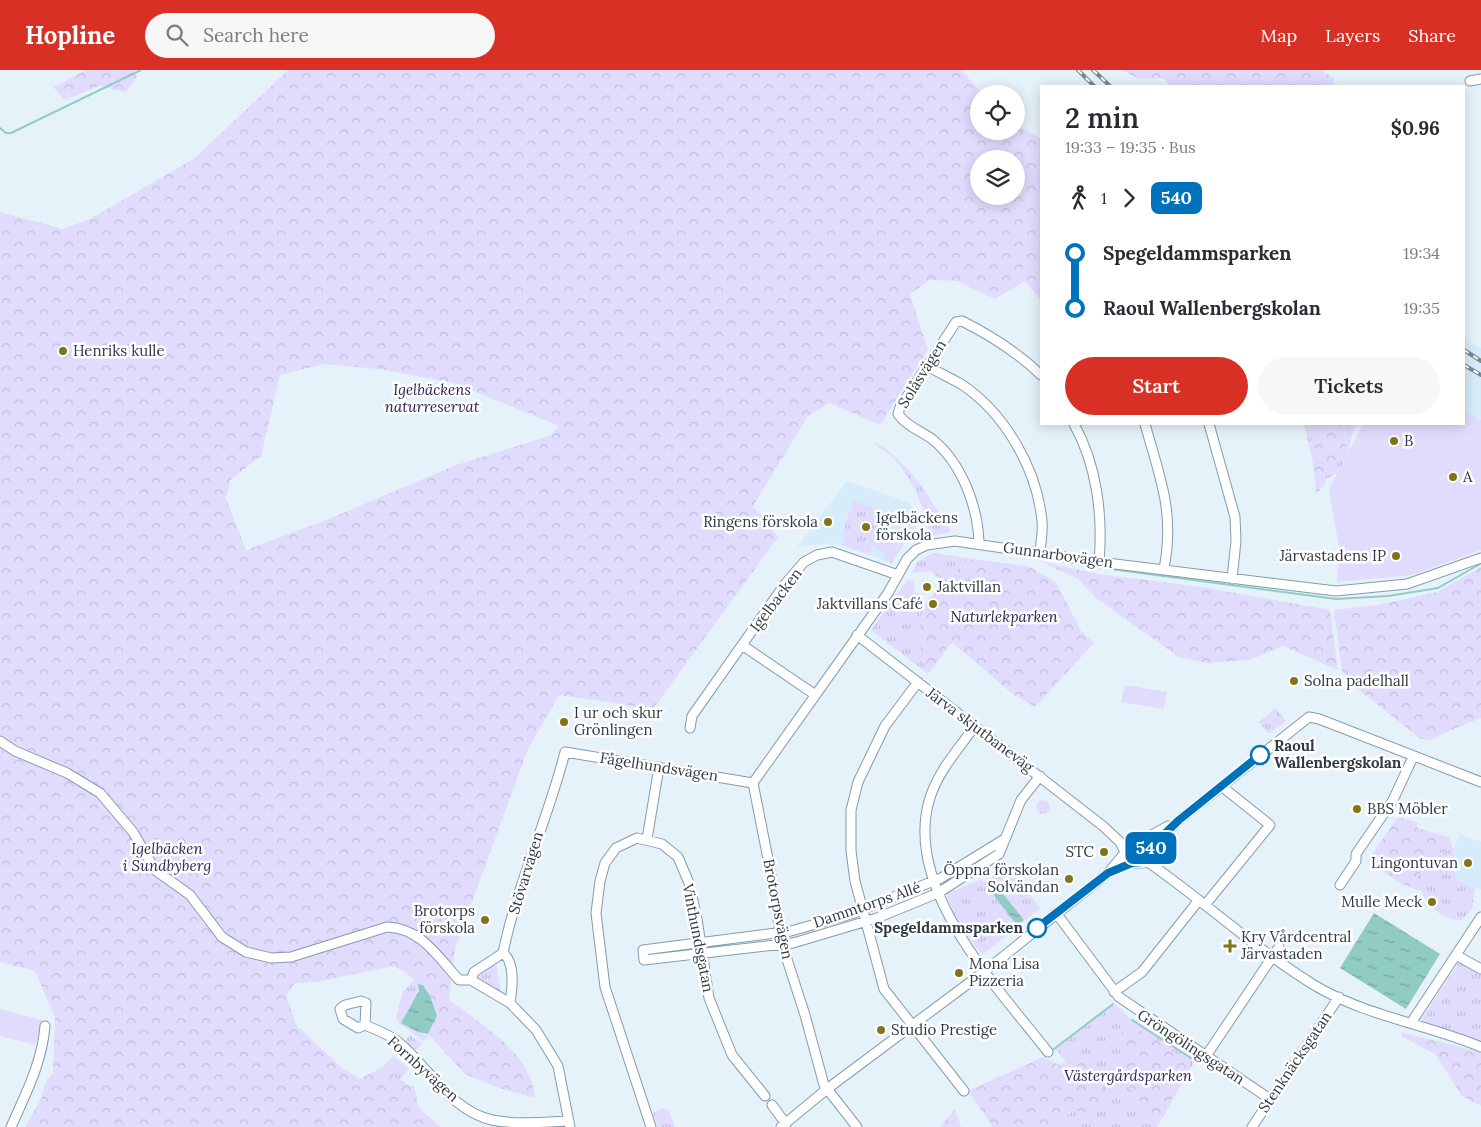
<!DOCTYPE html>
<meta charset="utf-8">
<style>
:root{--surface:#fff;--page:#f7f7f7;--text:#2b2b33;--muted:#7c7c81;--accent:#d93025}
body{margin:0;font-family:Lora,serif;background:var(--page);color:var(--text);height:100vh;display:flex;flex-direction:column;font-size:19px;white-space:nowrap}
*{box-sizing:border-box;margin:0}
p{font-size:16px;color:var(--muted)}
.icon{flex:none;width:28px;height:28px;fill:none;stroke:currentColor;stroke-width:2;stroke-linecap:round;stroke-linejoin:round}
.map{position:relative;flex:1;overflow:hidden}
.side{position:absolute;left:1040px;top:15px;width:425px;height:340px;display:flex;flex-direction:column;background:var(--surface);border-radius:0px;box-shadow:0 2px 12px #0003}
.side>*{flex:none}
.badge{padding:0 10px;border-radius:8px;font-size:18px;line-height:32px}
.fabs{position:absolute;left:970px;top:15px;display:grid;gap:10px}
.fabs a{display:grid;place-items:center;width:55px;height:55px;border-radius:50%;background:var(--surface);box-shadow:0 2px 12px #0003;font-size:25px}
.map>.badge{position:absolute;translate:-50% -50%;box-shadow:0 0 0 2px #fff}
.legs{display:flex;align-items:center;gap:8px;height:55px;padding:0 25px;font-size:16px}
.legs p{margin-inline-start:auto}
.head{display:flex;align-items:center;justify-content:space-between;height:85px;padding:0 25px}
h1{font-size:28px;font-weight:600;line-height:38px}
.cta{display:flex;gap:10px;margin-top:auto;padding:10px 25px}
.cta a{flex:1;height:58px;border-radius:30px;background:var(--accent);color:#fff;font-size:20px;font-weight:600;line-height:58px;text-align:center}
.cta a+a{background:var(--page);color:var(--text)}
ul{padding:0 25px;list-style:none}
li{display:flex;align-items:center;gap:18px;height:55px;font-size:19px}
li i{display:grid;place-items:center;width:8px;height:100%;margin:0 6px;background:currentColor}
li i::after{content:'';width:12px;height:12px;margin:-6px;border:4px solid;border-radius:50%;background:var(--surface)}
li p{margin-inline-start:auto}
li:first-child i{background:linear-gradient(#0000 50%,currentColor 0)}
li:last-child i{background:linear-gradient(currentColor 50%,#0000 0)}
header{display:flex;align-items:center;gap:30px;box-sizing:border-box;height:70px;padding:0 25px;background:var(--accent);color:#fff}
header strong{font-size:24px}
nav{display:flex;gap:28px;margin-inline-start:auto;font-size:18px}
.search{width:350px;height:45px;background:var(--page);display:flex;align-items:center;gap:12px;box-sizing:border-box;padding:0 18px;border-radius:28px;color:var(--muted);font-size:19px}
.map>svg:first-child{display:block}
.built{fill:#d6ecfb}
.grass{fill:url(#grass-tufts)}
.forest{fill:url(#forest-crowns);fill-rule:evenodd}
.pitch{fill:#e1dcfe}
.water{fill:url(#water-ripples)}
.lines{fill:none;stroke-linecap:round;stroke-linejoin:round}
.stream{stroke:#90ccc3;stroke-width:2}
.minor-casing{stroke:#819caf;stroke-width:11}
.minor{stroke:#fff;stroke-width:9}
.rail-casing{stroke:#7b878f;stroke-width:4}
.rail{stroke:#fff;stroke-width:2;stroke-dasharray:5.5;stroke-linecap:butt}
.line-1-casing{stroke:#fff;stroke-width:11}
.line-1{stroke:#0072bc;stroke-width:8}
.poi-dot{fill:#7f7518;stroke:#fff;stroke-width:2}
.stop-1-dot{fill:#fff;stroke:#0072bc;stroke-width:2.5}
.labels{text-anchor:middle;stroke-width:5;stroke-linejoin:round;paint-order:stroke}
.poi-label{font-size:15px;fill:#2f3b43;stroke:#fff;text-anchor:start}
.street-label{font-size:15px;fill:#2f3b43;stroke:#fff}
.park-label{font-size:15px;font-style:italic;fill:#302156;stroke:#fff}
.stop-label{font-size:15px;font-weight:bold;fill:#2f3b43;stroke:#fff;text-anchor:start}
</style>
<header>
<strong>Hopline</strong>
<div class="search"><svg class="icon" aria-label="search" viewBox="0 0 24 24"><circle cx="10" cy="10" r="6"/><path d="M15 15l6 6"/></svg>Search here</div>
<nav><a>Map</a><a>Layers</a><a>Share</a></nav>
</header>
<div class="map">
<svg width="1481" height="1057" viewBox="0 0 1481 1057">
<defs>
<pattern id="grass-tufts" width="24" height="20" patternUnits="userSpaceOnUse" patternTransform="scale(1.25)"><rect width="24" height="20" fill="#e1dcfe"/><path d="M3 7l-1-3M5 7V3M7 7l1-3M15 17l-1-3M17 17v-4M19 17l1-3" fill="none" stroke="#c1bedb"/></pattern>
<pattern id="forest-crowns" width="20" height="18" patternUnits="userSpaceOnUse" patternTransform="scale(1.25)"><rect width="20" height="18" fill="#e1dcfe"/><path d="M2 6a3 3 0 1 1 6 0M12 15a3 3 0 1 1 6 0" fill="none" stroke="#c1bedb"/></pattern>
<pattern id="water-ripples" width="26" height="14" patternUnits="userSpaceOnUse" patternTransform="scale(1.25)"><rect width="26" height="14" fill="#90ccc3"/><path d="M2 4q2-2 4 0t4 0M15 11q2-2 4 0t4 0" fill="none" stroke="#76a7a0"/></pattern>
</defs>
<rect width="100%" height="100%" fill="#e6f2fa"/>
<path class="built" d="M1464 268 1481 278V350L1464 341Z
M847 411 911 433 916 448V462L914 468 906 471 892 493 833 473 797 477Z
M1460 764 1481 772V819H1475L1456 808 1453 779Z"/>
<path class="grass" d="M1304 354H1355C1349 373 1348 404 1325 409L1315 402Z
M875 372C914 397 927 425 951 462L930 467C928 445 911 405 894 389 889 383 877 378 875 372Z
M853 431 885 441 881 453 906 471 892 493 883 490 886 483 872 477 869 484 842 475 845 467 842 466Z
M933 483 1030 497 1013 624 952 572 928 604 871 560 908 509 913 511 915 522 921 526 924 535 939 518 940 509 931 501 912 503 917 492Z
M1276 638 1286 651 1269 664 1259 652Z
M1036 737a7 7 0 1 1 14 0a7 7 0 1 1-14 0Z
M1129 780a8 8 0 1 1 16 0a8 8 0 1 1-16 0Z
M1453 779 1456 808 1475 819 1472 839 1462 850C1439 851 1422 830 1417 809 1427 790 1432 784 1453 779Z
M1005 793 1040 838 982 885 956 850 946 824 982 809 984 813Z
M496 890 501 923 476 907Z
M1460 891 1481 904V972L1421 950Z
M414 910 418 914 419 921 414 931 418 962 429 966 423 971 399 953 396 947 403 922Z
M1114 934 1132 950 1195 991 1157 1057H1061L1065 1047 1073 1040 1088 1044 1074 1002 1056 979Z
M410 965 422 974 414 981 405 971Z
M393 986 409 998 400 1010 383 997Z
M663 1038 669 1041 675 1057H658L653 1043Z"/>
<path class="forest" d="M86 0H135L137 7 126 22 99 16 65 30 53 17Z
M288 0H961L983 24H979V61H1016V54L1041 69V230L1025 211 995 229 957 211 930 210 910 224 928 280 880 355 829 333 808 346 753 436 778 467 653 639 559 625 528 679 455 878 449 930C481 954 532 983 535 1028L499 1018 465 1004 428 964 437 946 430 926 423 915 418 914 406 902 392 896 317 912 295 913 286 925 296 955 342 998 360 1009 383 997 408 1015 414 1016 419 1038 441 1057H25L41 1029 45 1013 53 1003 55 948 35 901 0 892V142L63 159 92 148 195 88ZM979 89H1016V126H979ZM324 294 378 299 454 313 559 356 552 365 456 395 331 448 246 480 226 428 230 410 261 386 280 305Z
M1122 0H1320L1334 8 1333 16H1170L1163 8 1139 9Z
M1310 354H1357L1334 400 1326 405 1325 414 1316 424Z
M962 489 1030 497 1056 512 1081 561 1094 573 1035 637 1013 624 952 572 928 604 917 569 923 536 939 518 940 499 955 508Z
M1040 491 1098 504 1202 517 1330 540 1338 600 1283 576 1250 590 1207 593 1179 587 1097 529 1078 509Z
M1481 497V648L1444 663 1432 670 1421 669 1356 618 1342 601 1334 540 1378 535 1437 522Z
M1398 747 1417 752V758L1449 767 1453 779C1432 784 1427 790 1417 809L1420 821 1398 812 1368 790Z
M1130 953 1190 993 1161 1050 1148 1045 1143 1048 1130 1017 1119 966Z
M1401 962 1481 982V1036L1462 1026 1435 984 1401 966Z
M1043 987 1059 995 1079 987 1083 993 1107 1007 1095 1046 1073 1040 1065 1047 1061 1057H993L968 1021Z
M955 1039 961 1057H940Z"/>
<path class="pitch" d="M1464 341 1481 350V480L1412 505 1337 512 1339 478 1329 419 1363 354H1464Z
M1125 615 1167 622 1164 639 1121 632Z
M0 939 42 950 35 975 0 966Z"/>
<path class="water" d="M991 809 1024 850 1017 855 985 814Z
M1374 843 1440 884 1406 939 1340 898Z
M418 914 423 915 430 926 437 946 428 964 418 962 401 953 419 921Z"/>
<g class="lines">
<path class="stream" d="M0 58 6 63H11L141 0
M1096 497 1336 529 1388 526 1438 518 1480 494
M1132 950 1191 988
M1054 979 1113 934"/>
<defs>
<path id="minor" d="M1470 11 1481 9
M927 296C938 302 950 308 961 314 1005 343 1037 399 1042 451 1043 461 1041 472 1040 481
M1074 354C1097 395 1103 446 1099 492
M1145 354C1160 408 1175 442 1164 499
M1209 354 1235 447 1236 471 1232 509
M979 473C978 437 962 393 932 369 921 361 906 356 898 344L900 337 956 252 962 251C992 266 1017 282 1041 305
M857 565 1103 756 1120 772 1124 780
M742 575 814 624
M918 612 885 656 858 712 851 740V781L855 811 884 919 964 1021
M974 657C958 680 937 702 929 731 904 820 998 918 1048 982
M690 658 692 646 785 514 804 492 817 485 832 482 898 505
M0 671 15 681 67 703 100 723 133 762 155 800 190 825 222 867 246 882 271 888 291 887 387 857C421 858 438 887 459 910H471L510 933 536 960 558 996 570 1057
M753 713 888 523 907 489 916 480 927 475 955 471 1099 492 1336 521 1407 514 1481 488
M753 713 769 794 782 874 805 945 824 1015 857 1057
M1142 768 1149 777 1148 785 1142 793H1132L1124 784 1129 771 1136 768 1148 767 1168 756
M647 769 659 697
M1003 770 941 808 854 843 791 861 643 880 644 890 793 873 877 848 938 823 999 784 1021 730 1040 706
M1149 781 1179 750 1309 647 1319 649 1481 712
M1145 790C1203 830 1254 878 1314 915 1365 946 1426 954 1481 977
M1340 815 1356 791V784L1393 730 1413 687
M1205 835 1270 755 1225 719
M1056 843 1119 927 1270 1029
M503 883C516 893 512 920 510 933
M1456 885 1481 899
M471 910 474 902 503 883C517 814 548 750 565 682L753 713
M1114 922 1142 902 1199 830
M361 931 366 933 365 955 358 958 343 949 340 939 345 935Z
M1411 953 1481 847
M365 955C375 959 387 964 396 970 428 995 450 1041 492 1050 517 1055 544 1052 569 1051
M1206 986 1279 877
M772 1035 786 1054
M11 1057C26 1023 42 993 45 956
M651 1057 605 917 596 843 600 811 605 793 616 778 637 768 662 774 678 787 689 813 697 849 709 928 732 985 765 1026
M781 1057 827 1019 985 901 1108 803 1124 784
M1252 1057 1339 927"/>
</defs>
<use href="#minor" class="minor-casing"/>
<use href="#minor" class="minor"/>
<defs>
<path id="rail" d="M1078 0 1094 16
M1093 0 1110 16
M1464 280 1481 291
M1464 295 1481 305"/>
</defs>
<use href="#rail" class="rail-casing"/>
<use href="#rail" class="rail"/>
</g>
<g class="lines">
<defs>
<path id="line-1" d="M1037 858 1108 803 1132 793 1144 792 1154 774 1179 750 1260 685"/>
</defs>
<use href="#line-1" class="line-1-casing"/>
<use href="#line-1" class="line-1"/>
</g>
<g class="poi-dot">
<circle cx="63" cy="281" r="5"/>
<circle cx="1394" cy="371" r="5"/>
<circle cx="1453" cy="407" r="5"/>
<circle cx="828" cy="452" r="5"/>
<circle cx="866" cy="457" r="5"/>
<circle cx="1396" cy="486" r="5"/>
<circle cx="927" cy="517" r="5"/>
<circle cx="933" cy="534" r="5"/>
<circle cx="1294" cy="611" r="5"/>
<circle cx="564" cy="652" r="5"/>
<circle cx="1357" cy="739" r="5"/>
<circle cx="1104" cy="782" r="5"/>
<circle cx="1468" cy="793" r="5"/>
<circle cx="1069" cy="809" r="5"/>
<circle cx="1432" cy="832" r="5"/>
<circle cx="485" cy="850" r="5"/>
<path d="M1227.5 868.5h5v5h5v5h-5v5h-5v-5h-5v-5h5z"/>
<circle cx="959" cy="903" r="5"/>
<circle cx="881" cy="960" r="5"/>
</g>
<g class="stop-1-dot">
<circle cx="1260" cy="685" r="9"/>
<circle cx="1037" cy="858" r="9"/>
</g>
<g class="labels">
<g class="poi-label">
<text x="73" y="286">Henriks kulle</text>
<text x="1404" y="376">B</text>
<text x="1463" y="412">A</text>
<text x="876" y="453">Igelbäckens<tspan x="876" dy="17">förskola</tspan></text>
<text x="818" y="457" text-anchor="end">Ringens förskola</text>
<text x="1386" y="491" text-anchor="end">Järvastadens IP</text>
<text x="937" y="522">Jaktvillan</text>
<text x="923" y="539" text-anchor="end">Jaktvillans Café</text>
<text x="1304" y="616">Solna padelhall</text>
<text x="574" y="648">I ur och skur<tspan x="574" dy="17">Grönlingen</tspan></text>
<text x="1367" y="744">BBS Möbler</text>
<text x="1094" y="787" text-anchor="end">STC</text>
<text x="1458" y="798" text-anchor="end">Lingontuvan</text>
<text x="1059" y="805" text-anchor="end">Öppna förskolan<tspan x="1059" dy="17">Solvändan</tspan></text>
<text x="1422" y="837" text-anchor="end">Mulle Meck</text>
<text x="475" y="846" text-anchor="end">Brotorps<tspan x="475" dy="17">förskola</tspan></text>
<text x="1241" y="872">Kry Vårdcentral<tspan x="1241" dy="17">Järvastaden</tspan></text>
<text x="969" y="899">Mona Lisa<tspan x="969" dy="17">Pizzeria</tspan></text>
<text x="891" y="965">Studio Prestige</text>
</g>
<g class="street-label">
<text transform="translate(922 304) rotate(-58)" y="5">Solåsvägen</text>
<text transform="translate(1058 485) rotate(8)" y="5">Gunnarbovägen</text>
<text transform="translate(776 530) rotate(-53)" y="5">Igelbacken</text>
<text transform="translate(980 660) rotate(37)" y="5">Järva skjutbaneväg</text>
<text transform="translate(659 697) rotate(9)" y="5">Fågelhundsvägen</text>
<text transform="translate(526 803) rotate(-73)" y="5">Stövarvägen</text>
<text transform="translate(867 835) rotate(-19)" y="5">Dammtorps Allé</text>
<text transform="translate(778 839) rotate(79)" y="5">Brotorpsvägen</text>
<text transform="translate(698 868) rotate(79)" y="5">Vinthundsgatan</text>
<text transform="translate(1191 977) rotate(33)" y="5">Gröngölingsgatan</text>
<text transform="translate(1295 992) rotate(-56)" y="5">Stenknäcksgatan</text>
<text transform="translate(423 999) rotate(42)" y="5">Fornbyvägen</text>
</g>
<g class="park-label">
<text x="432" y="325">Igelbäckens<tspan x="432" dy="17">naturreservat</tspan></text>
<text x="1004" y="552">Naturlekparken</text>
<text x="167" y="784">Igelbäcken<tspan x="167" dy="17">i Sundbyberg</tspan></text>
<text x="1128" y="1011">Västergårdsparken</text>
</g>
<g class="stop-label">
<text x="1274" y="681">Raoul<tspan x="1274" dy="17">Wallenbergskolan</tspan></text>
<text x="1023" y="863" text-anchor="end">Spegeldammsparken</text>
</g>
</g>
</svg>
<div class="fabs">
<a><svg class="icon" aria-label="locate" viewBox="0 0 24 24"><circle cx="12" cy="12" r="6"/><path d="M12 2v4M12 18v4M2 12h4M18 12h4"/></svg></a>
<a><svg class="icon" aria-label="layers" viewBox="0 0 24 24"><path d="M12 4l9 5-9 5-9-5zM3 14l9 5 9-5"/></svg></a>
</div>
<b class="badge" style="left:1151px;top:778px;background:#0072bc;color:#fff">540</b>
<section class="side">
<div class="head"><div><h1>2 min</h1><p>19:33 – 19:35 · Bus</p></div><b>$0.96</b></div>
<div class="legs"><svg class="icon" aria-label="walk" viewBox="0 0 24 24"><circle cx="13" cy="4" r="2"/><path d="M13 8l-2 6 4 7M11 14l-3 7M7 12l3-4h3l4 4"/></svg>1<svg class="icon" aria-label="forward" viewBox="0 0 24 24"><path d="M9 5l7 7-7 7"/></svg><b class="badge" style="background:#0072bc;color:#fff">540</b></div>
<ul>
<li><i style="color:#0072bc"></i><b>Spegeldammsparken</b><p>19:34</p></li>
<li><i style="color:#0072bc"></i><b>Raoul Wallenbergskolan</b><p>19:35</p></li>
</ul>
<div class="cta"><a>Start</a><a>Tickets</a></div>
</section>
</div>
